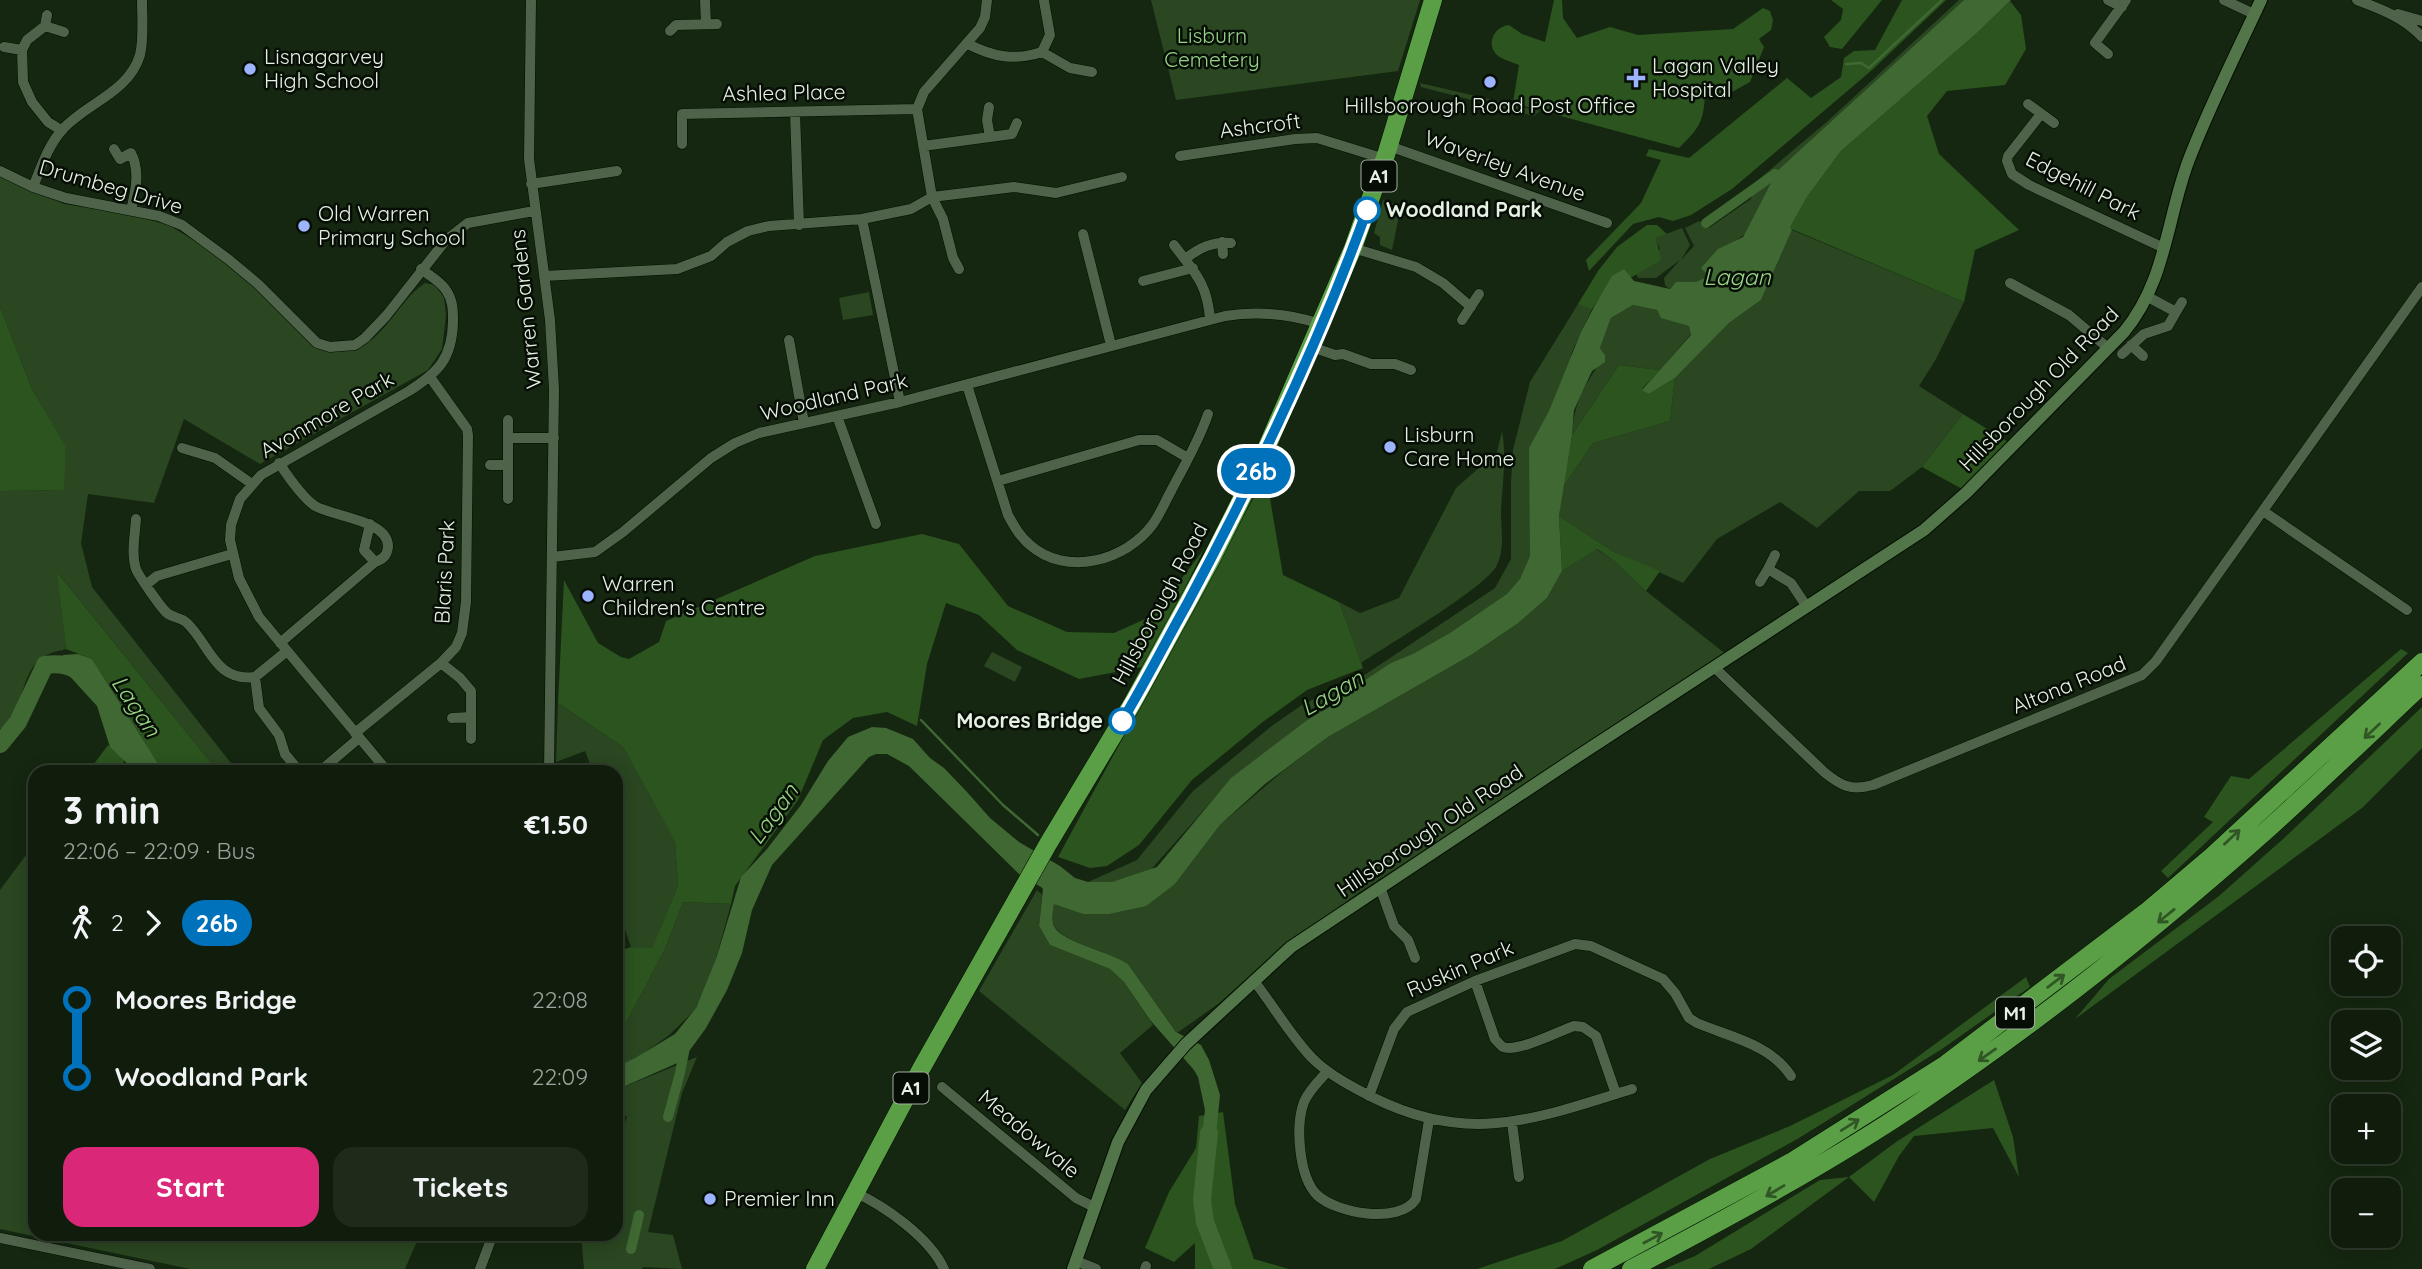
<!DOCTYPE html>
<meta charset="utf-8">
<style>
:root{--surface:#101d0c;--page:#1e2a1a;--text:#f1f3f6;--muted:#9ca29d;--line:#303b2d;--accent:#db2777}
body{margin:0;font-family:Quicksand,sans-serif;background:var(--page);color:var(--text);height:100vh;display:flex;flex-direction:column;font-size:26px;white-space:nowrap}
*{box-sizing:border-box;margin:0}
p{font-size:23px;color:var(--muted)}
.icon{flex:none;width:38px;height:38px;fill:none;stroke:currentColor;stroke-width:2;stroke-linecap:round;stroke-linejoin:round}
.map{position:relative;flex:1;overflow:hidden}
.panel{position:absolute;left:28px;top:765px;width:595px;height:476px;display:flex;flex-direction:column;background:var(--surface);border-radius:21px;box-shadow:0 4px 18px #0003,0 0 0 2px var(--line)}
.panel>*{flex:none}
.badge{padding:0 14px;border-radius:23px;font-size:24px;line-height:46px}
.fabs{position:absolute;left:2331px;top:926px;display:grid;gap:14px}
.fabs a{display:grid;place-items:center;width:70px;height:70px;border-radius:14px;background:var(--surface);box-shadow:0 4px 18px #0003,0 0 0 2px var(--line);font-size:35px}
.map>.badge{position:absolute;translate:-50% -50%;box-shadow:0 0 0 4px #fff}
.legs{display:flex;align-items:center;gap:10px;height:77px;padding:0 35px;font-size:23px}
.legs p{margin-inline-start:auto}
.headline{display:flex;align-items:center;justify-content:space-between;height:119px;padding:0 35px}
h1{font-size:38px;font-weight:700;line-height:52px}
.primary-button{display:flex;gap:14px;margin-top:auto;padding:14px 35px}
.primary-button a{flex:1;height:80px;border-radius:21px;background:var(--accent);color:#fff;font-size:28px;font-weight:700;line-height:80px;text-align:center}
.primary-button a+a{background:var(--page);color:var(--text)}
ul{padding:0 35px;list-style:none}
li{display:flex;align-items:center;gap:24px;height:77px;font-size:26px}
li i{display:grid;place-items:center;width:10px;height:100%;margin:0 9px;background:currentColor}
li i::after{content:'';width:18px;height:18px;margin:-9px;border:5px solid;border-radius:50%;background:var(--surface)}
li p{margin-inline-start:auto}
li:first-child i{background:linear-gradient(#0000 50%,currentColor 0)}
li:last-child i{background:linear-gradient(currentColor 50%,#0000 0)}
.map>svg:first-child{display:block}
.green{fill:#2a4721}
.forest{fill:#2b541f}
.water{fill:#3f6833}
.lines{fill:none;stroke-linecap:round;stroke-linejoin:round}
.stream{stroke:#3f6833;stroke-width:2.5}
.canal{stroke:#3f6833;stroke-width:10}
.river{stroke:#3f6833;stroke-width:18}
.street-casing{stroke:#020f00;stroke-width:11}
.secondary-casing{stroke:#020f00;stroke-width:14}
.highway-casing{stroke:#020f00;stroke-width:19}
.street{stroke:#4f634a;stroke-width:10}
.secondary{stroke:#527549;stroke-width:12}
.highway{stroke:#5a9f46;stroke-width:18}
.oneway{stroke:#305626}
.line-1-casing{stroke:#fff;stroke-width:16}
.line-1{stroke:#0072bc;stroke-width:10}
.poi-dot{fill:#9cb4fd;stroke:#060d05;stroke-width:2.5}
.stop-1-dot{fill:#fff;stroke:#0072bc;stroke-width:3.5}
.labels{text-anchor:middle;stroke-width:5;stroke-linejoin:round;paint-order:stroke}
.shield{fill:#060d05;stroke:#a2ada0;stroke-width:2}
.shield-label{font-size:19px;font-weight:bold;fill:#e5f1e2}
.park-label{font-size:21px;fill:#97d486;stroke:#060d05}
.poi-label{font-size:21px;fill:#e5f1e2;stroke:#060d05;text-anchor:start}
.street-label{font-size:21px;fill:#e5f1e2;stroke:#060d05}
.stop-label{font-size:21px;font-weight:bold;fill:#e5f1e2;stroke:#060d05;text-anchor:start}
.water-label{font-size:23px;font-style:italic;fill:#97d486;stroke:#060d05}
</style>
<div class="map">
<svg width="2422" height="1269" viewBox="0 0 2422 1269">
<rect width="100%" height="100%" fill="#152710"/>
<path class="green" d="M1151 0H1420L1398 71 1176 100Z
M1959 0H1964L1777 171 1744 235 1727 246 1706 279 1696 282 1676 283 1669 289 1665 285 1664 278 1680 260 1656 278H1638L1636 274 1660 249 1655 238 1682 228 1690 245 1681 260 1694 246 1685 228 1699 221 1709 228 1751 199 1758 180 1829 120Z
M1420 83 1540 111 1534 116 1421 87Z
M0 176 64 204 134 215 170 226 212 251 329 352C336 351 345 352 351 350 385 342 397 301 425 283L435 285 444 297 446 315 442 349 428 370 260 464 184 419 154 503 88 494 81 543 92 587 238 772H223L212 764 58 573 66 649C59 651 51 652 45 656 18 670 25 717 0 729V491L63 490 66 448 32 389 0 307Z
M1383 200 1401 206 1392 250 1380 245V237L1374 233Z
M1792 230 1964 302 1936 359 1919 386 1963 414 1922 467 1890 491H1859L1817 528 1780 502 1717 539 1683 583 1614 552 1559 516 1563 487 1593 443 1670 421 1675 378 1729 323 1761 300Z
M869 292 873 315 843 320 839 298Z
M1583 296 1592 309 1572 352 1531 560 1516 588 1488 612 1445 639 1369 678 1234 776 1147 874 1113 882H1088L1137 860 1193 791 1273 725 1302 705 1366 674 1495 588 1511 559V482L1513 450 1530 382Z
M1633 305 1657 310 1661 317 1689 326 1691 334 1660 370 1619 365 1572 435C1575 397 1585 386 1605 355L1600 348 1611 318Z
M1502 431C1507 459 1502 484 1501 512 1501 531 1505 547 1497 565 1487 587 1386 646 1361 663L1339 602 1360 613 1399 598 1456 488 1497 452Z
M1596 549 1613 560 1646 591 1727 655 1361 891 1278 951 1218 1004 1177 1033 1128 964C1111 952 1061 942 1054 925 1051 918 1053 910 1054 903L1083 914H1109L1175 884 1220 825 1282 772 1328 737 1471 655 1517 624 1547 598 1562 571Z
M992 652 1022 667 1015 682 984 666Z
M558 703 623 747 675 840 678 886 652 949 631 947 616 903V772H593L585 751 556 762Z
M35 843V1234H420L405 1269H190L0 1229V890Z
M1037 890 1042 895 1039 926 1050 945 1110 969 1124 982 1153 1025 1120 1053 1142 1083 1125 1110 979 991Z
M683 902 731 904 714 966 695 1010 668 1036 639 1056 616 1068V1026L626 1023 665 949Z
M697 1057 682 1093 648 1232 673 1235 682 1269 643 1267 642 1269H584L581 1234H616V1153L627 1116 616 1117V1090Z"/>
<path class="forest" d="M1554 0H1562L1563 18 1577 38 1610 27 1638 35 1733 29 1763 8 1770 11 1773 20 1771 30 1759 39 1764 47 1750 82 1723 97 1712 90 1705 97C1703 124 1698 129 1679 148L1513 103 1519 65C1512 62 1503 60 1497 55 1485 44 1495 26 1509 25L1522 34 1545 42Z
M1831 0H1882L1842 49 1830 47 1824 37 1841 20 1843 9Z
M1902 0H1946L1872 70 1732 189 1691 215 1673 221 1659 217 1633 224 1589 271 1586 260 1641 203 1661 160 1646 156 1649 149 1689 158 1787 78 1811 98 1841 77 1844 58 1854 51 1875 50Z
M2010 1 2021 15 2026 49 2005 85 1947 91 1927 116 1939 154 2019 230 1975 250 1964 302 1789 228 1807 197 1841 151 1977 33Z
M1647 225H1657L1667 234 1656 238 1661 260 1632 277 1609 284 1592 309 1578 304 1598 271 1617 247Z
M0 307 32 389 66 447 64 490 0 491Z
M1619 365 1660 370 1642 389 1649 394 1675 378 1670 421 1593 443 1563 487 1572 435Z
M1963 414 2008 442 1964 490 1922 467Z
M1266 475 1283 575 1339 602 1363 668 1307 690 1264 721 1192 780 1139 845 1107 866 1090 868 1058 857Z
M1559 516 1614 552 1660 571 1646 591 1613 560 1597 549 1562 571Z
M922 534 959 544 1008 606 1067 632 1114 633 1154 615 1204 549 1147 666 1079 679 1017 650 979 615 946 603 927 664 917 726 887 712 853 718 823 740 798 800 735 886 731 904 683 902 665 949 626 1023 616 1026V952L631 947 652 948 678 886 675 841 623 747 558 703 564 580 598 643 621 657 629 659 659 642 666 621 815 556Z
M57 572 212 764 223 772H167L159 765 92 659 66 649Z
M2401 649 2408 653 2168 878 2161 871 2213 822 2204 817 2231 776 2249 779Z
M2422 707V748L2362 808 2075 1019 2109 979 2219 896 2283 839Z
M108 745 125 759 119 772H88Z
M2026 977 2030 987 1942 1049 1799 1138 1597 1250 1555 1269H1477L1562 1241 1710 1159 1790 1126 1893 1075Z
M1994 1080 2013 1137 2019 1177 1993 1128 1914 1136 1899 1156 1874 1202 1849 1177 1751 1249 1709 1269H1664L1695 1256 1820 1180 1849 1177 1896 1142Z
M1223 1112 1235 1204 1254 1259 1289 1269H1195V1243L1174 1262 1145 1248 1169 1192 1196 1148 1199 1116Z"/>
<path class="water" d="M1964 0H2011L1977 33 1841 151 1807 197 1790 227 1792 230 1761 300 1729 323 1675 378 1649 394 1642 390 1691 335 1689 326 1661 318 1657 310 1633 305 1611 318 1600 348 1605 355V362L1592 371 1574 410 1572 435 1559 516 1562 571 1547 598 1517 624 1471 655 1328 737 1265 784 1220 825 1175 884 1146 906 1109 914H1083L1054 904C1053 911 1051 919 1054 926 1061 942 1111 952 1128 964L1176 1032 1201 1045 1209 1060 1220 1095 1214 1156 1200 1154 1205 1110 1198 1077 1194 1070 1150 1020 1124 982 1110 969 1050 945 1039 926 1043 889 1041 887 1019 874 909 766 887 754H876L869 757 772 865 752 910 742 953 727 990 706 1028 682 1061 616 1090V1067L635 1058 675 1034 696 1008 716 959 741 877 767 849 801 805 828 761 848 737 872 727 886 728 913 739 930 758 944 768 967 792 990 818 1019 842 1060 866 1075 878 1088 882H1112L1157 867 1231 778 1306 721 1334 704 1353 688 1391 663 1413 654 1450 633 1507 594 1520 579 1530 556 1529 448 1549 411 1581 332 1594 307 1612 276 1624 269 1634 281 1670 289 1676 282H1696L1705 278 1706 273 1701 268 1718 249 1743 237 1777 171Z
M78 654 92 659 159 765 167 772H136L110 747 97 706 65 671 63 655Z"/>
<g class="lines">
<path class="stream" d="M1846 64 1861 63 1869 68 1942 0
M921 720 1003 805 1038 835"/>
<path class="canal" d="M1706 223 1775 174
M668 1117 680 1073 685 1047
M631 1249 639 1215"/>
<path class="river" d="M0 744 18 722 45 665C61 663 71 665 83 675
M1209 1133 1202 1200 1205 1222 1223 1269"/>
<defs>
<path id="street" d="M531 0 529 159 550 320 554 389 549 772
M705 0 706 24
M2108 0 2122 7
M2224 0 2254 14
M2357 0C2381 9 2405 18 2422 37
M2398 14 2422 21
M47 15 45 26 27 40 22 50 23 82 32 102 48 122 61 130
M45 26 64 32
M670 31 676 25 717 24
M968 44C993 57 1015 61 1042 52L1050 35 1044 1
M4 47 22 50
M1042 52 1070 68 1092 72
M2108 54 2095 43 2126 0
M2028 104 2054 123
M989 107 987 120 990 137
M795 113 799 225
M2041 114 2008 156 2007 161 2012 174 2029 185 2164 248
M682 144V114L917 109
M923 146 1012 134 1017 123
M1389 146 1607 223
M114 149 120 159 131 153C140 170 136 191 131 210
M1180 156 1295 139 1317 138 1385 159
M0 171 33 187 66 198 159 216 182 225 228 259 258 284 317 343 330 347 355 345 365 338 386 316 446 240 468 223 534 211
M531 184 617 171
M33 187C41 168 48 145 63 129 87 103 129 92 140 55 144 38 142 17 142 0
M862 219 900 402
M1083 234 1111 345
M1222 242 1223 254
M1174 245C1194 272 1207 282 1210 319
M1353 248 1416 267 1443 283 1471 307
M1185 259C1199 248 1213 241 1231 243
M959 269 953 258 943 219 932 197 917 109 924 92 980 28 985 17 987 0
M544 276 677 269 711 256 727 242 748 231 769 226 862 219 911 209 932 197 1014 187 1056 193 1122 177
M1143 281 1193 268
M2010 283 2069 315 2108 348
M2176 312 2182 302
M1462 320 1479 294
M789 340 804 423
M2131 345 2143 356
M1312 347 1335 355 1343 354 1371 364H1395L1411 370
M2122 354 2144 334 2168 326 2176 312 2148 297
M967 385 1008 515C1014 526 1020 537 1030 545 1066 577 1126 561 1153 524 1160 514 1165 502 1171 491 1184 466 1199 441 1208 414
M837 416 876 524
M508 438H554
M182 448 215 458 252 484
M279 463C287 475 303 498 315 506 334 517 389 520 388 547 387 556 383 559 375 562L364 550 370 524
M490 465H508
M998 481 1139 440H1157L1188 458
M508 499V420
M2263 511 2407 610
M136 519C135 535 131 554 136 569 138 575 162 609 167 613 173 618 181 617 187 623 210 645 215 682 255 677L287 651
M1775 555 1768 569 1791 583 1807 607
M552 557 595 552 623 532 711 458 735 443 759 433 900 402 1225 316C1257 311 1290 314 1321 324
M1760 582 1768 569
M147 584 157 576 232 554
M280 643 375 562
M441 663 460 678 471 691V739
M1715 668 1824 772C1841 786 1851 791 1873 785L2142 675 2156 661 2422 287
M255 677 259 708 279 735 285 754 300 772
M452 718 471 717
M355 733 441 663 456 647 462 633 466 602 468 435 467 429 430 377
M319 772 359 738
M388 772 259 617 239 578 230 540 231 525 240 499 261 475 409 391C439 372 452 358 453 322 453 310 453 300 446 290 440 281 430 276 421 269
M1380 887 1394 926 1408 940 1415 958
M1254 981C1273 1005 1290 1035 1312 1058 1329 1075 1352 1087 1374 1098 1471 1146 1537 1118 1632 1089
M1475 981 1495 1039C1497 1041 1500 1045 1503 1047 1517 1053 1559 1031 1574 1026L1583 1027 1596 1036 1616 1094
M1327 1072C1319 1081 1309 1090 1304 1102 1295 1126 1299 1177 1317 1195 1336 1213 1399 1225 1416 1199L1429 1120
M942 1087 1076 1198 1094 1207
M1369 1096 1394 1029 1407 1012 1475 981 1575 944 1591 946 1663 979 1675 993 1689 1018 1697 1023C1730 1037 1770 1044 1791 1076
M1512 1123 1519 1177
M854 1192C885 1206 930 1238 944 1269
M0 1238 150 1269
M1076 1261 1096 1269
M480 1269 493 1234
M1145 1269 1146 1266"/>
<path id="secondary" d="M1073 1269 1118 1142 1146 1090 1186 1044 1291 947 1569 762 1924 530 1966 493 2124 332C2166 281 2166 222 2188 162 2209 107 2236 54 2261 0"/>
<path id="highway" d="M815 1269 921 1069 1048 844 1132 704 1212 558 1263 456 1353 248 1386 155 1433 0
M1592 1269 1791 1162 1946 1064 2146 912 2212 856 2422 662
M1631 1269C1731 1216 1830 1163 1923 1100 2044 1018 2159 926 2268 829 2320 782 2371 733 2422 685"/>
</defs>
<use href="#street" class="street-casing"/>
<use href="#secondary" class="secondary-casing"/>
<use href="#highway" class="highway-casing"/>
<use href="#street" class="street"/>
<use href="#secondary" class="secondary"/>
<use href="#highway" class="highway"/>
</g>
<defs><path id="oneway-shaft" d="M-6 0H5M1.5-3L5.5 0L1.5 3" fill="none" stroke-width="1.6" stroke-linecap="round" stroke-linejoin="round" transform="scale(1.75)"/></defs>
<g class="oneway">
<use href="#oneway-shaft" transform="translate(2372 731) rotate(137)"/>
<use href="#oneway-shaft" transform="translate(2232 837) rotate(-43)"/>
<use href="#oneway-shaft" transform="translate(2166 916) rotate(141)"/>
<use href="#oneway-shaft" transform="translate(2056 981) rotate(-37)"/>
<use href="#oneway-shaft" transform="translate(1987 1055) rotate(145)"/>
<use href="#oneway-shaft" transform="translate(1850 1125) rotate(-32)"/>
<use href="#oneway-shaft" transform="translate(1775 1191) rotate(149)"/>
<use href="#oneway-shaft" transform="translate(1653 1238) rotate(-28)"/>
</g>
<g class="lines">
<defs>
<path id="line-1" d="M1122 721C1145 683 1165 643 1187 604 1255 477 1318 346 1367 210"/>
</defs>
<use href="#line-1" class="line-1-casing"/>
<use href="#line-1" class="line-1"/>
</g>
<g class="poi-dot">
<circle cx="250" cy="69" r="7"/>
<path d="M1632.5 67.5h7v7h7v7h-7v7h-7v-7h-7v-7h7z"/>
<circle cx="1490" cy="82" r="7"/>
<circle cx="304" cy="226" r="7"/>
<circle cx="1390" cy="447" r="7"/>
<circle cx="588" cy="596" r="7"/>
<circle cx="710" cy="1199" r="7"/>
</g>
<g class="stop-1-dot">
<circle cx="1367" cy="210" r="12"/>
<circle cx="1122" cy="721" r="12"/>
</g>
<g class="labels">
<g class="shield">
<rect x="1361.5" y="160.5" width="35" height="31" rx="5"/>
<rect x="1996" y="997.5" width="38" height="31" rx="5"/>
<rect x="893.5" y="1072.5" width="35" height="31" rx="5"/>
</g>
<g class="shield-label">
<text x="1379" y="183">A1</text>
<text x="2015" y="1020">M1</text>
<text x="911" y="1095">A1</text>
</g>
<g class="park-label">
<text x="1212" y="43">Lisburn<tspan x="1212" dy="24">Cemetery</tspan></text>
</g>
<g class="poi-label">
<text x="264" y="64">Lisnagarvey<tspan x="264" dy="24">High School</tspan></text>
<text x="1652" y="73">Lagan Valley<tspan x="1652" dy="24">Hospital</tspan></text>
<text x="1490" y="113" text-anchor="middle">Hillsborough Road Post Office</text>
<text x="318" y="221">Old Warren<tspan x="318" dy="24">Primary School</tspan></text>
<text x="1404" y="442">Lisburn<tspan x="1404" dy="24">Care Home</tspan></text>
<text x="602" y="591">Warren<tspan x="602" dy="24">Children's Centre</tspan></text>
<text x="724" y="1206">Premier Inn</text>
</g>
<g class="street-label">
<text transform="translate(784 93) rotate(-1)" y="7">Ashlea Place</text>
<text transform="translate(1260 126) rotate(-7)" y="7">Ashcroft</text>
<text transform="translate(1505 166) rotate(20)" y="7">Waverley Avenue</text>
<text transform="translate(2083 186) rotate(27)" y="7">Edgehill Park</text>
<text transform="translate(111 187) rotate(16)" y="7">Drumbeg Drive</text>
<text transform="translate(526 309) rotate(-96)" y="7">Warren Gardens</text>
<text transform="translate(2039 389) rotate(-46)" y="7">Hillsborough Old Road</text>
<text transform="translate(834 397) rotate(-13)" y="7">Woodland Park</text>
<text transform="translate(327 415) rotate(-30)" y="7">Avonmore Park</text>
<text transform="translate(445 572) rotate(-87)" y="7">Blaris Park</text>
<text transform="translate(1160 604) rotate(-62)" y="7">Hillsborough Road</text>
<text transform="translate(2069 685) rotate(-22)" y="7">Altona Road</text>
<text transform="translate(1430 831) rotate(-34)" y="7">Hillsborough Old Road</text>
<text transform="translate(1460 969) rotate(-23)" y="7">Ruskin Park</text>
<text transform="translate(1029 1134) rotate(40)" y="7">Meadowvale</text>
</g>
<g class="stop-label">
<text x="1386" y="217">Woodland Park</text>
<text x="1103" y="728" text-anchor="end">Moores Bridge</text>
</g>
<g class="water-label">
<text x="1737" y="285">Lagan</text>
<text transform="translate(1332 693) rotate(-30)" y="8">Lagan</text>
<text transform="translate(136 706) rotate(56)" y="8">Lagan</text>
<text transform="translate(773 814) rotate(-54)" y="8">Lagan</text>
</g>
</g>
</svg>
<div class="fabs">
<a><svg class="icon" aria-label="locate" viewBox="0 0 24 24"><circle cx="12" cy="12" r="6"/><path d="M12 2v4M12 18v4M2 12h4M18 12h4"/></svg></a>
<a><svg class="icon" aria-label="layers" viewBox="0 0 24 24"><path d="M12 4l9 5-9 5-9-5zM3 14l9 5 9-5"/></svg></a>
<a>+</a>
<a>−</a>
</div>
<b class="badge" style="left:1256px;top:471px;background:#0072bc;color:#fff">26b</b>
<section class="panel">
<div class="headline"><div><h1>3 min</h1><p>22:06 – 22:09 · Bus</p></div><b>€1.50</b></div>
<div class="legs"><svg class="icon" aria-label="walk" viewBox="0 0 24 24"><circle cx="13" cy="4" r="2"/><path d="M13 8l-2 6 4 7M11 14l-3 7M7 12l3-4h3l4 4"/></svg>2<svg class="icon" aria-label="forward" viewBox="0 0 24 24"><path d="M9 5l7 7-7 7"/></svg><b class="badge" style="background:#0072bc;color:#fff">26b</b></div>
<ul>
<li><i style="color:#0072bc"></i><b>Moores Bridge</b><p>22:08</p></li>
<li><i style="color:#0072bc"></i><b>Woodland Park</b><p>22:09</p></li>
</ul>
<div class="primary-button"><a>Start</a><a>Tickets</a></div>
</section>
</div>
